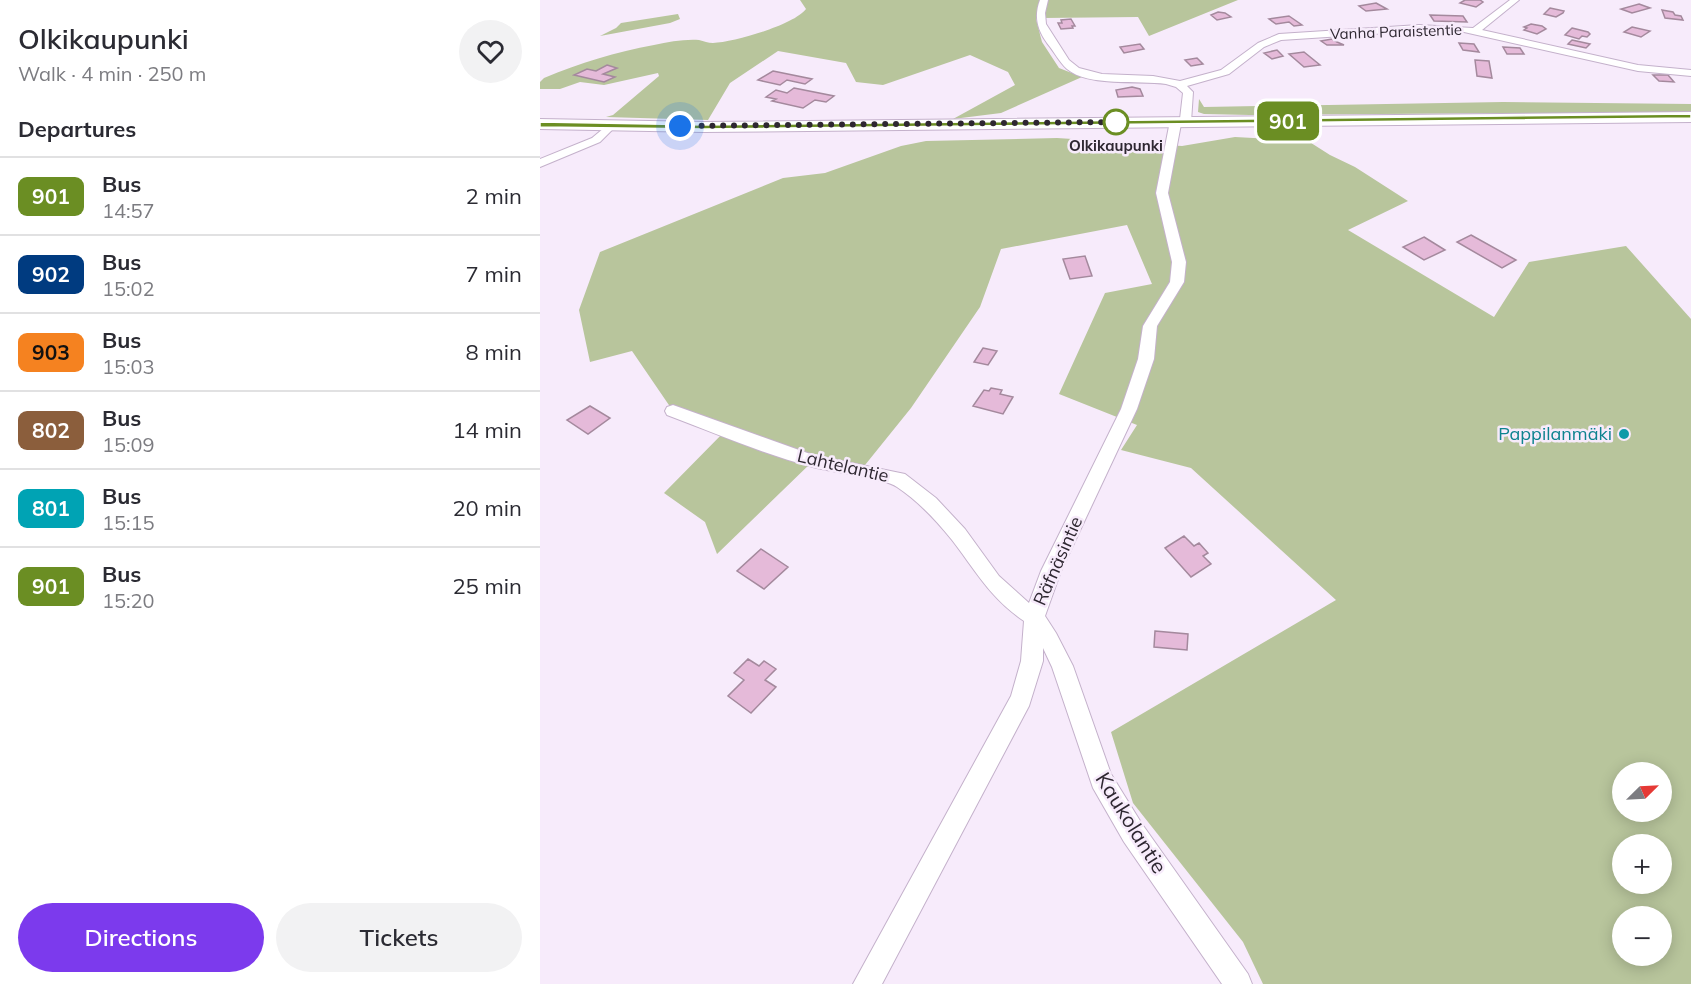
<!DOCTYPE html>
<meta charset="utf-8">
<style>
:root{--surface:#fff;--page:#f2f2f3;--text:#2b2b33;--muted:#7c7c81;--line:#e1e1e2;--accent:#7c3aed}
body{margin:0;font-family:Mulish,sans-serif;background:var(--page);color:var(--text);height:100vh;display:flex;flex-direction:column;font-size:22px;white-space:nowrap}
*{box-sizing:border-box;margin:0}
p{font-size:20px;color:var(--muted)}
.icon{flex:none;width:33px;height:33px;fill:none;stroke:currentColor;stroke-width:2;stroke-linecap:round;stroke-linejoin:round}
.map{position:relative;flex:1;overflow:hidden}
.panel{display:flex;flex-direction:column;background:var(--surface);width:540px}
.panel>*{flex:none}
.badge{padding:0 12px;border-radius:9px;font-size:21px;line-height:39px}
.needle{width:39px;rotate:66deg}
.tools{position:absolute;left:1072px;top:762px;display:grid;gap:12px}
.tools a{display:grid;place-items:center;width:60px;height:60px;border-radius:50%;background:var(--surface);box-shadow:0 3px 15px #0003;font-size:30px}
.you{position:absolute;width:30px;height:30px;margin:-15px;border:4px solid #fff;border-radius:50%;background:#1a73e8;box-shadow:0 0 0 9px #1a73e833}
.map>.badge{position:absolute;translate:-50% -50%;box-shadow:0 0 0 3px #fff}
h2{padding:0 18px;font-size:22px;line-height:54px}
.round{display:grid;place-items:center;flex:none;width:63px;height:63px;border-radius:32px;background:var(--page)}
.overview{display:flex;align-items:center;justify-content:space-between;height:102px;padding:0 18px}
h1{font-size:28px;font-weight:600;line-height:45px}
.action{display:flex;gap:12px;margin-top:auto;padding:12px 18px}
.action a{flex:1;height:69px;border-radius:36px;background:var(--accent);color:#fff;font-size:24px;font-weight:600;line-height:69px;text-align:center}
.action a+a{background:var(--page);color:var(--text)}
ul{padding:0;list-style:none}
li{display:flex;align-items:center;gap:18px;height:78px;padding:0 18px;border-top:2px solid var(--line)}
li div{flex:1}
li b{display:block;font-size:22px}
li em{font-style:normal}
li .badge{min-width:66px;font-weight:700;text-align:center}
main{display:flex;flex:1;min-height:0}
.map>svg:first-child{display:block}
.green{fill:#b8c59c;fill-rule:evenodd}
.building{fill:#e5bad9;stroke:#a4899d;stroke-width:1.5}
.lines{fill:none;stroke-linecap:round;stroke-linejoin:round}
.minor-casing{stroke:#c4b1cb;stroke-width:2}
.secondary-casing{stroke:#c4b1cb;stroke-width:2}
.minor{fill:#fff;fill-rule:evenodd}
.secondary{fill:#fff;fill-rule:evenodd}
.line{fill:#6b8e23;stroke:#fff;stroke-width:1.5}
.walk{stroke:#2e2731;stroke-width:6;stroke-dasharray:0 10.8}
.stop-dot{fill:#fff;stroke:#6b8e23;stroke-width:3}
.culture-dot{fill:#0f9aa8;stroke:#f7ebfb;stroke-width:2}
.labels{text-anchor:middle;stroke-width:5;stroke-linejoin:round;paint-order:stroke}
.far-street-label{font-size:15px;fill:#2e2731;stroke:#f7ebfb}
.far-stop-label{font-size:15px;font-weight:bold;fill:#2e2731;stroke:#f7ebfb}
.culture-label{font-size:18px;fill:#0d838f;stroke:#f7ebfb;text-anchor:end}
.street-label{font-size:18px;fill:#2e2731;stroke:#f7ebfb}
.near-street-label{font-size:21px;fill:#2e2731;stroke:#f7ebfb}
</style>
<main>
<section class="panel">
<div class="overview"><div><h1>Olkikaupunki</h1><p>Walk · 4 min · 250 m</p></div><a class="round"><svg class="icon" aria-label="heart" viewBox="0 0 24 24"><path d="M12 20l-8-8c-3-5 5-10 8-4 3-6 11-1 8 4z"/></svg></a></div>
<h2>Departures</h2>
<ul>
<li><span class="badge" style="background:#6b8e23;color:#fff">901</span><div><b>Bus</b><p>14:57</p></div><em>2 min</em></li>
<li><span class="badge" style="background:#003b80;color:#fff">902</span><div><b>Bus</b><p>15:02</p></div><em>7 min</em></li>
<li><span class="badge" style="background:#f58220;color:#111">903</span><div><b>Bus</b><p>15:03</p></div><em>8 min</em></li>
<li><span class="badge" style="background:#8b5e3c;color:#fff">802</span><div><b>Bus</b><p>15:09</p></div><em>14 min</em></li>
<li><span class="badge" style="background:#00a3b4;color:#fff">801</span><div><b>Bus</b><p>15:15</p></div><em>20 min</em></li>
<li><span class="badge" style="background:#6b8e23;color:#fff">901</span><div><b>Bus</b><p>15:20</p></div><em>25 min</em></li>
</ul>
<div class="action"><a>Directions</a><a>Tickets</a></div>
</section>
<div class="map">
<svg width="1151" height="984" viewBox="0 0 1151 984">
<rect width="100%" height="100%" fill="#f7ebfb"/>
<path class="green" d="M260 0H500L496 19 502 42 519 68 542 77 461 113 413 119 475 85 468 72 430 55 343 85 316 82 306 63 238 51 190 83 168 120 66 117 73 115 119 76 118 73 64 85 40 82 20 89H0V82L4 78C40 63 76 52 114 45 129 42 144 39 159 40 164 41 168 43 173 43 194 42 254 25 266 9Z
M508 0H698L609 36 598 17 503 18Z
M138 14 140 19 130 23 60 36 76 28 81 23Z
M659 99 664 107 963 102 1151 104V112L710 115 664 114 658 112Z
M695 137 768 141 790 155 815 167 868 201 808 230 954 317 989 262 1086 246 1151 319V984H723L703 942 593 803 571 732 796 600 651 468 581 450 597 425 519 394 565 293 612 284 587 225 461 249 440 307 371 408 321 470 273 461 177 554 165 522 124 493 186 430 133 411 92 351 50 362 39 310 60 252 243 178 285 173 361 146 386 141 517 138 642 146ZM1083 772H1122V812H1083ZM1083 844H1122V884H1083ZM1083 916H1122V956H1083Z"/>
<path class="building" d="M925 0H940L943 2 936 7 920 3Z
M836 3 847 9 826 11 819 6Z
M1099 4 1110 8 1092 13 1081 9Z
M1010 8 1024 11 1023 13 1016 17 1004 14Z
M1122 10 1133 12 1135 15 1141 16 1143 20 1125 18Z
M678 12 685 13 691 17 677 20 671 15Z
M890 15 923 16 927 22 894 21Z
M749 16 762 25 754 26 749 22 736 24 729 19Z
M531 19 535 26H532L533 28 521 29 518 23H522L521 20Z
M991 24 1002 26 1006 29 997 34 984 30 987 28 984 27Z
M1092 27 1110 31 1101 37 1084 32Z
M1032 28 1048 32 1050 34 1047 37 1042 36 1039 39 1025 35Z
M792 39 797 42 804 45H787L781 41Z
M1032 40 1050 44 1046 48 1028 44Z
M919 43 934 44 939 52 923 50Z
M600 44 604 49 584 53 580 47Z
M963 47 980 48 984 54H967Z
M737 50 743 56 732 59 724 53Z
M764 52 780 65 764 67 749 54Z
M657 58 663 64 651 66 645 60Z
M935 60 949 61 952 78 937 76Z
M67 65 77 68 63 74 75 77 64 82 34 75 47 69 56 71Z
M233 71 272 79 265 84 247 80 240 85 218 80Z
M1113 75H1128L1134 82 1119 81Z
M592 87 600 89 603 96 578 97 576 90Z
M254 88 294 96 286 102 275 100 263 108 232 101 236 99 226 97 236 90 247 93Z
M931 235 976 260 962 268 917 242Z
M884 237 905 250 884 260 863 247Z
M545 256 552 276 530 279 523 259Z
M443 348 457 351 448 365 434 362Z
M451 388 462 390 460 394 473 397 463 414 433 406 444 390 449 391Z
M50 406 70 418 48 434 27 420Z
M644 536 654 546 659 543 668 553 663 556 671 564 651 577 625 548Z
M221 549 248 567 224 589 197 571Z
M615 631 648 634 647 650 614 647Z
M208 659 219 666 224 661 236 669 225 680 236 687 211 713 188 696 204 680 194 673Z"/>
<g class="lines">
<defs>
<path id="minor" d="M500 0H508L505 13 506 24 529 60 539 68 562 74 613 76 640 81 681 70 718 43 739 34 879 25 933 28 970 0H979L942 30 1098 65 1151 70V76L1098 71 924 32 879 31 741 40 724 47 689 74 647 86 653 92 651 122 645 125 641 124 628 193 646 262 644 282 617 326 614 359 597 409 521 571 505 616 516 633 533 666 571 774 602 824 708 974 712 984H682L584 842 553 788 512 667 503 648V661L489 706 342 984H313L471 696 481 661 484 621C450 598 436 571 412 540 396 520 378 501 357 487 345 478 291 472 273 467 223 454 175 433 127 415L125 411 127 407 133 405 273 455 365 474 396 498 425 529 459 576 489 603 501 571 581 409 598 359 603 326 630 282 632 262 616 193 630 121 632 119H640L643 93 636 87 626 84C599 80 548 87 527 69 519 62 514 51 507 43 497 29 494 16 500 0Z
M70 123 76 126 60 142 0 167V159L52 138Z"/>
<path id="secondary" d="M1151 112V122L164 132 0 129V119L164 122Z"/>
</defs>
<use href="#minor" class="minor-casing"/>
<use href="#secondary" class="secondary-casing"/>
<use href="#minor" class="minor"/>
<use href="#secondary" class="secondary"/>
</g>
<path class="line" d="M1151 114V118L164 129 0 127V122L164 125Z"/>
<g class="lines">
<path class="walk" d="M140 126 576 122"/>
</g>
<circle class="stop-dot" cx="576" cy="122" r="12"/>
<circle class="culture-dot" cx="1084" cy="434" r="6"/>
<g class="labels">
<g class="far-street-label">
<text transform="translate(856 32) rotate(-2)" y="5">Vanha Paraistentie</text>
</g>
<g class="far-stop-label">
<text x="576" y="151">Olkikaupunki</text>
</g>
<g class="culture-label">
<text x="1072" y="440">Pappilanmäki</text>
</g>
<g class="street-label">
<text transform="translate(303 466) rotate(13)" y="6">Lahtelantie</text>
<text transform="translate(518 561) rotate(-66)" y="6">Räfnäsintie</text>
</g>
<g class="near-street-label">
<text transform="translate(591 823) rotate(58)" y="7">Kaukolantie</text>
</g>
</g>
</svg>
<div class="tools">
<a><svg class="needle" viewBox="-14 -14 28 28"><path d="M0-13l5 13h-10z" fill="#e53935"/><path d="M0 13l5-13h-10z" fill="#7c7c81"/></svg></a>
<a>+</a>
<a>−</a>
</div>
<div class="you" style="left:140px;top:126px"></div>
<b class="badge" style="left:748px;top:121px;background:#6b8e23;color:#fff">901</b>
</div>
</main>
